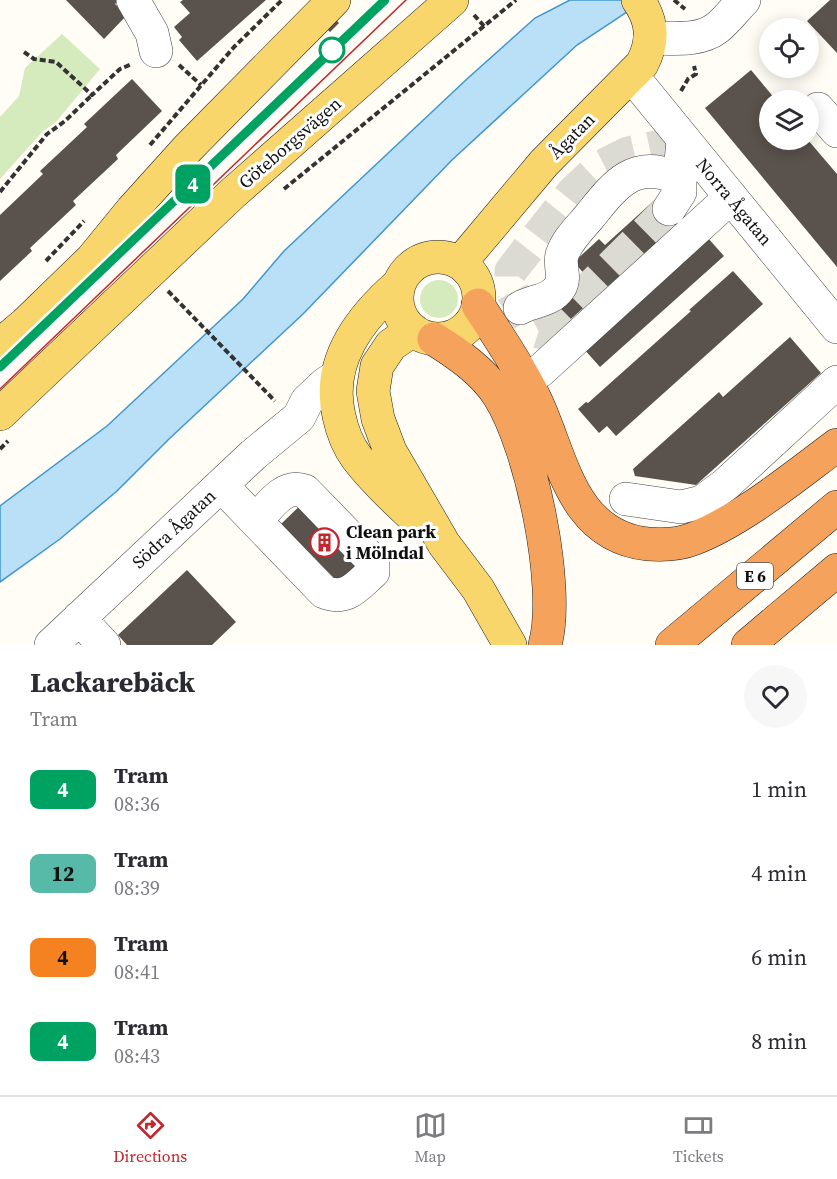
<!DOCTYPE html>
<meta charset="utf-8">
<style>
:root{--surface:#fff;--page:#f7f7f7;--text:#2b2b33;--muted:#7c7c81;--line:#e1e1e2;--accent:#c4262e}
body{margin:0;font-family:"Source Serif 4",serif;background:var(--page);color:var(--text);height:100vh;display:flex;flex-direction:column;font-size:22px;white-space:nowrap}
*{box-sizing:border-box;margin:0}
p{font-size:20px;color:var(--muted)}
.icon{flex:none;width:33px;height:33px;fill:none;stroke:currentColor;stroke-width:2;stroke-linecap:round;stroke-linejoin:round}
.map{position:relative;height:645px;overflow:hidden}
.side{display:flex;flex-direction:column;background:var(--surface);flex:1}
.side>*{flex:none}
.badge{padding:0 12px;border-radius:9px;font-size:21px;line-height:39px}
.tools{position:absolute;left:759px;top:18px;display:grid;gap:12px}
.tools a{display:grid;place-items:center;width:60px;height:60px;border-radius:50%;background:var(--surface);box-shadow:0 3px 15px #0003;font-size:30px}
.map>.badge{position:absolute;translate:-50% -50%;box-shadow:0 0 0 3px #fff}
.round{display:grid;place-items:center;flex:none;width:63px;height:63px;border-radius:32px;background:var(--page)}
.head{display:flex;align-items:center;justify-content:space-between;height:102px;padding:0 30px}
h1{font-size:28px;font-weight:700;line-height:45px}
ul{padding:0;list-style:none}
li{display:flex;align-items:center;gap:18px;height:84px;padding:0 30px}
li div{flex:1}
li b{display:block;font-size:22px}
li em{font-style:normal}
li .badge{min-width:66px;font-weight:700;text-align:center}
.dock{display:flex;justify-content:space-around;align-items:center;height:84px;border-top:2px solid var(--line);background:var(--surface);font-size:16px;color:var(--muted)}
.dock a{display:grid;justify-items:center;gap:3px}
.dock .on{color:var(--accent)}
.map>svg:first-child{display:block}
.green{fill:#d5ebbd}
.water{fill:#b9e0f7;stroke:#3f96cf;stroke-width:1.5}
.building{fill:#5a524d}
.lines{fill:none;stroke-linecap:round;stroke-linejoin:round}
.minor-tunnel{stroke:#dbdad3;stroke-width:33;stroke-dasharray:33 16;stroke-linecap:butt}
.minor-casing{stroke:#444;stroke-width:34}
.major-casing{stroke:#222;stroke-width:34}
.highway-casing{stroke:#222;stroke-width:34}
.path{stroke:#333;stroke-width:4;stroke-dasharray:6 3;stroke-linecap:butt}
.minor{stroke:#fff;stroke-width:33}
.major{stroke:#f9d66b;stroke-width:33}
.highway{stroke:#f5a25d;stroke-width:33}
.tram{stroke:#c4262e;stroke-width:1.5}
.line-casing{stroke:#fff;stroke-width:14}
.line{stroke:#00a261;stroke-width:9}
.stop-dot{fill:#fff;stroke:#00a261;stroke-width:3}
.labels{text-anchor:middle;stroke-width:6;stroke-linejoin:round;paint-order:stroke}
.shield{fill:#fff;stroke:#585858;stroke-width:1.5}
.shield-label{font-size:16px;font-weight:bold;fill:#111}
.street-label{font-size:18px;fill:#111;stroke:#fff}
.poi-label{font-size:18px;font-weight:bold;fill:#111;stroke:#fff;text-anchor:start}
</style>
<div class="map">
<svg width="837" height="645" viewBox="0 0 837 645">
<rect width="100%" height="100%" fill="#fffdf5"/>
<path class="green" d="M62 34 100 69 56 122 43 131 0 179V117L19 96 25 68Z
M420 299a19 19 0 1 1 38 0a19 19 0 1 1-38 0Z"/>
<path class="water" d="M570 0H645L577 45 452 160 303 314 169 439 117 491 60 539 0 582V506L107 426 243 299 284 251 468 78 535 18Z"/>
<path class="building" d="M66 0H116L117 2 115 4 127 15 104 39Z
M183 0H266L197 61 179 40 182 37 174 27 190 13 180 2Z
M830 0H837V53L807 21Z
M335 19 339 23 330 32 326 28Z
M751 70 776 100H770V140H808L837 174V267L705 108Z
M132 79 162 111 116 155 118 159 73 201 76 205 30 248 32 251 0 281V215L43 174 40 171 87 127 84 124Z
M658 197 681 222 564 325 549 309 586 276 574 262 599 239 605 245Z
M707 237 724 256 600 367 583 348Z
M733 271 763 304 616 436 607 426 599 433 578 409 586 402 588 403 691 311 689 310Z
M790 337 821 373 696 485 635 476 633 469 719 392 723 397Z
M309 497 370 559 342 586 281 524Z
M187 570 236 622 212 645H127L118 635Z"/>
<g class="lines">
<path class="minor-tunnel" d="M669 209 552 325 539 332 533 330 511 289V271L538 236 573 192 600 167 628 153 683 141"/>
<defs>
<path id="minor" d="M133 0 152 33 156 51
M650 38C672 38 699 42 717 28 727 20 735 9 744 0
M632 76 837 327
M818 109 837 131
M669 209 680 192V172
M520 308C533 300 550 302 560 287 566 278 559 265 562 255 567 240 579 229 589 217 612 189 631 160 672 176L680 172 683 141
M540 371 731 197
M221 485 324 592C347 601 356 587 373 572V564L370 558 305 491C283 483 269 507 256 521
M626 499 681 507 702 502 726 484 837 382
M79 618 104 645
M51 645 253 455 299 417 307 401 325 384 336 377"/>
<path id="major" d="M397 298a41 41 0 1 1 82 0a41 41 0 1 1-82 0Z
M460 263 544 163 642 64C654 41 653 21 638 0
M398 285C360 318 326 362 339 416 342 430 348 446 357 458 374 480 397 502 418 521
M413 330 391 345 377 366 373 391 378 419 390 451 444 544 478 589 510 645
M0 345 25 324 92 259 132 210 188 148 334 0
M0 414 233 193 452 0"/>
<path id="highway" d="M478 305C498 336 519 366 535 399 562 455 570 536 648 544 663 545 678 545 693 539 742 520 794 477 837 445
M434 339C458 354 484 372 499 396 531 446 561 588 545 645
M672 645 837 507
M748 645 837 570"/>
</defs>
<use href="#minor" class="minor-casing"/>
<use href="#major" class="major-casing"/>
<use href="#highway" class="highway-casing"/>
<path class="path" d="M674 0 685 9
M474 15 484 26
M24 52 34 59 56 62 92 95 120 69 132 64
M179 65 201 85
M681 91 688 79 696 74 694 66
M150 145 234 47 282 0
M284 189 516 0
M0 192 47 134 65 121 92 95
M46 261 84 221
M168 291 275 401
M0 449 8 441"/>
<use href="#minor" class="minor"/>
<use href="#major" class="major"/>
<use href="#highway" class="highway"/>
<path class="tram" d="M0 367 385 0
M0 389 406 0"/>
</g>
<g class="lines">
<defs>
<path id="line" d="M0 367 385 0"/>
</defs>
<use href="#line" class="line-casing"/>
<use href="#line" class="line"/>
</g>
<defs>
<symbol id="building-ring" viewBox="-11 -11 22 22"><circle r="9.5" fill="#fff" stroke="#c4262e" stroke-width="1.5"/><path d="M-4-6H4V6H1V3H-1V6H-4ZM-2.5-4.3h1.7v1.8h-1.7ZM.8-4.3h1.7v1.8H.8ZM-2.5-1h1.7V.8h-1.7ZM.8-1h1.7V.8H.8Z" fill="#c4262e"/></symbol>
</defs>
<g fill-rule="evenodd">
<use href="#building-ring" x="308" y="526" width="33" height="33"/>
</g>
<circle class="stop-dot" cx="332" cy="50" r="12"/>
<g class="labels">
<rect class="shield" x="737" y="563" width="36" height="26" rx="4.5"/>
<g class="shield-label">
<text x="755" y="582">E 6</text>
</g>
<g class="street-label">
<text transform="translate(572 136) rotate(-45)" y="6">Ågatan</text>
<text transform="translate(290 143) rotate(-41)" y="6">Göteborgsvägen</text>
<text transform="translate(734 202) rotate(50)" y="6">Norra Ågatan</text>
<text transform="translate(174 529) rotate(-43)" y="6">Södra Ågatan</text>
</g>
<g class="poi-label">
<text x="346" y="538">Clean park<tspan x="346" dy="21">i Mölndal</tspan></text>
</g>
</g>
</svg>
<div class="tools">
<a><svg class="icon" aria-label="locate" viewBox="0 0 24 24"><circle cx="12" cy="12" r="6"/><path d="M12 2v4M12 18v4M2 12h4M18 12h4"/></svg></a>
<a><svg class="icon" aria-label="layers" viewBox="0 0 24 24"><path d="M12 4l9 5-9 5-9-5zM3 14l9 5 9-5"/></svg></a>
</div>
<b class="badge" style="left:193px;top:184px;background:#00a261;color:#fff">4</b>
</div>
<section class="side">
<div class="head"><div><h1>Lackarebäck</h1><p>Tram</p></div><a class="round"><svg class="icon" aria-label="heart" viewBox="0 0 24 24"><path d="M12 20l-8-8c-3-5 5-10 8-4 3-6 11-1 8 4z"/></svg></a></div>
<ul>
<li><span class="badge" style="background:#00a261;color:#fff">4</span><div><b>Tram</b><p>08:36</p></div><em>1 min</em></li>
<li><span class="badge" style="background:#57b9a8;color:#111">12</span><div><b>Tram</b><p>08:39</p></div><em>4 min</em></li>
<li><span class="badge" style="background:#f58220;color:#111">4</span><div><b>Tram</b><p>08:41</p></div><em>6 min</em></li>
<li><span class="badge" style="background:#00a261;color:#fff">4</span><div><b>Tram</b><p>08:43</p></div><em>8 min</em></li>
</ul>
</section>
<nav class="dock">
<a class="on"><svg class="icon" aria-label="directions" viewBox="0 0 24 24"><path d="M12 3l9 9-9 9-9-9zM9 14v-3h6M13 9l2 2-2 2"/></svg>Directions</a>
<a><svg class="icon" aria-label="map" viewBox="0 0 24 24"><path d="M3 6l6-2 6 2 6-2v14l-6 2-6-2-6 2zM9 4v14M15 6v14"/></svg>Map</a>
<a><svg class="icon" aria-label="tickets" viewBox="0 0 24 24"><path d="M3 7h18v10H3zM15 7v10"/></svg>Tickets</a>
</nav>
